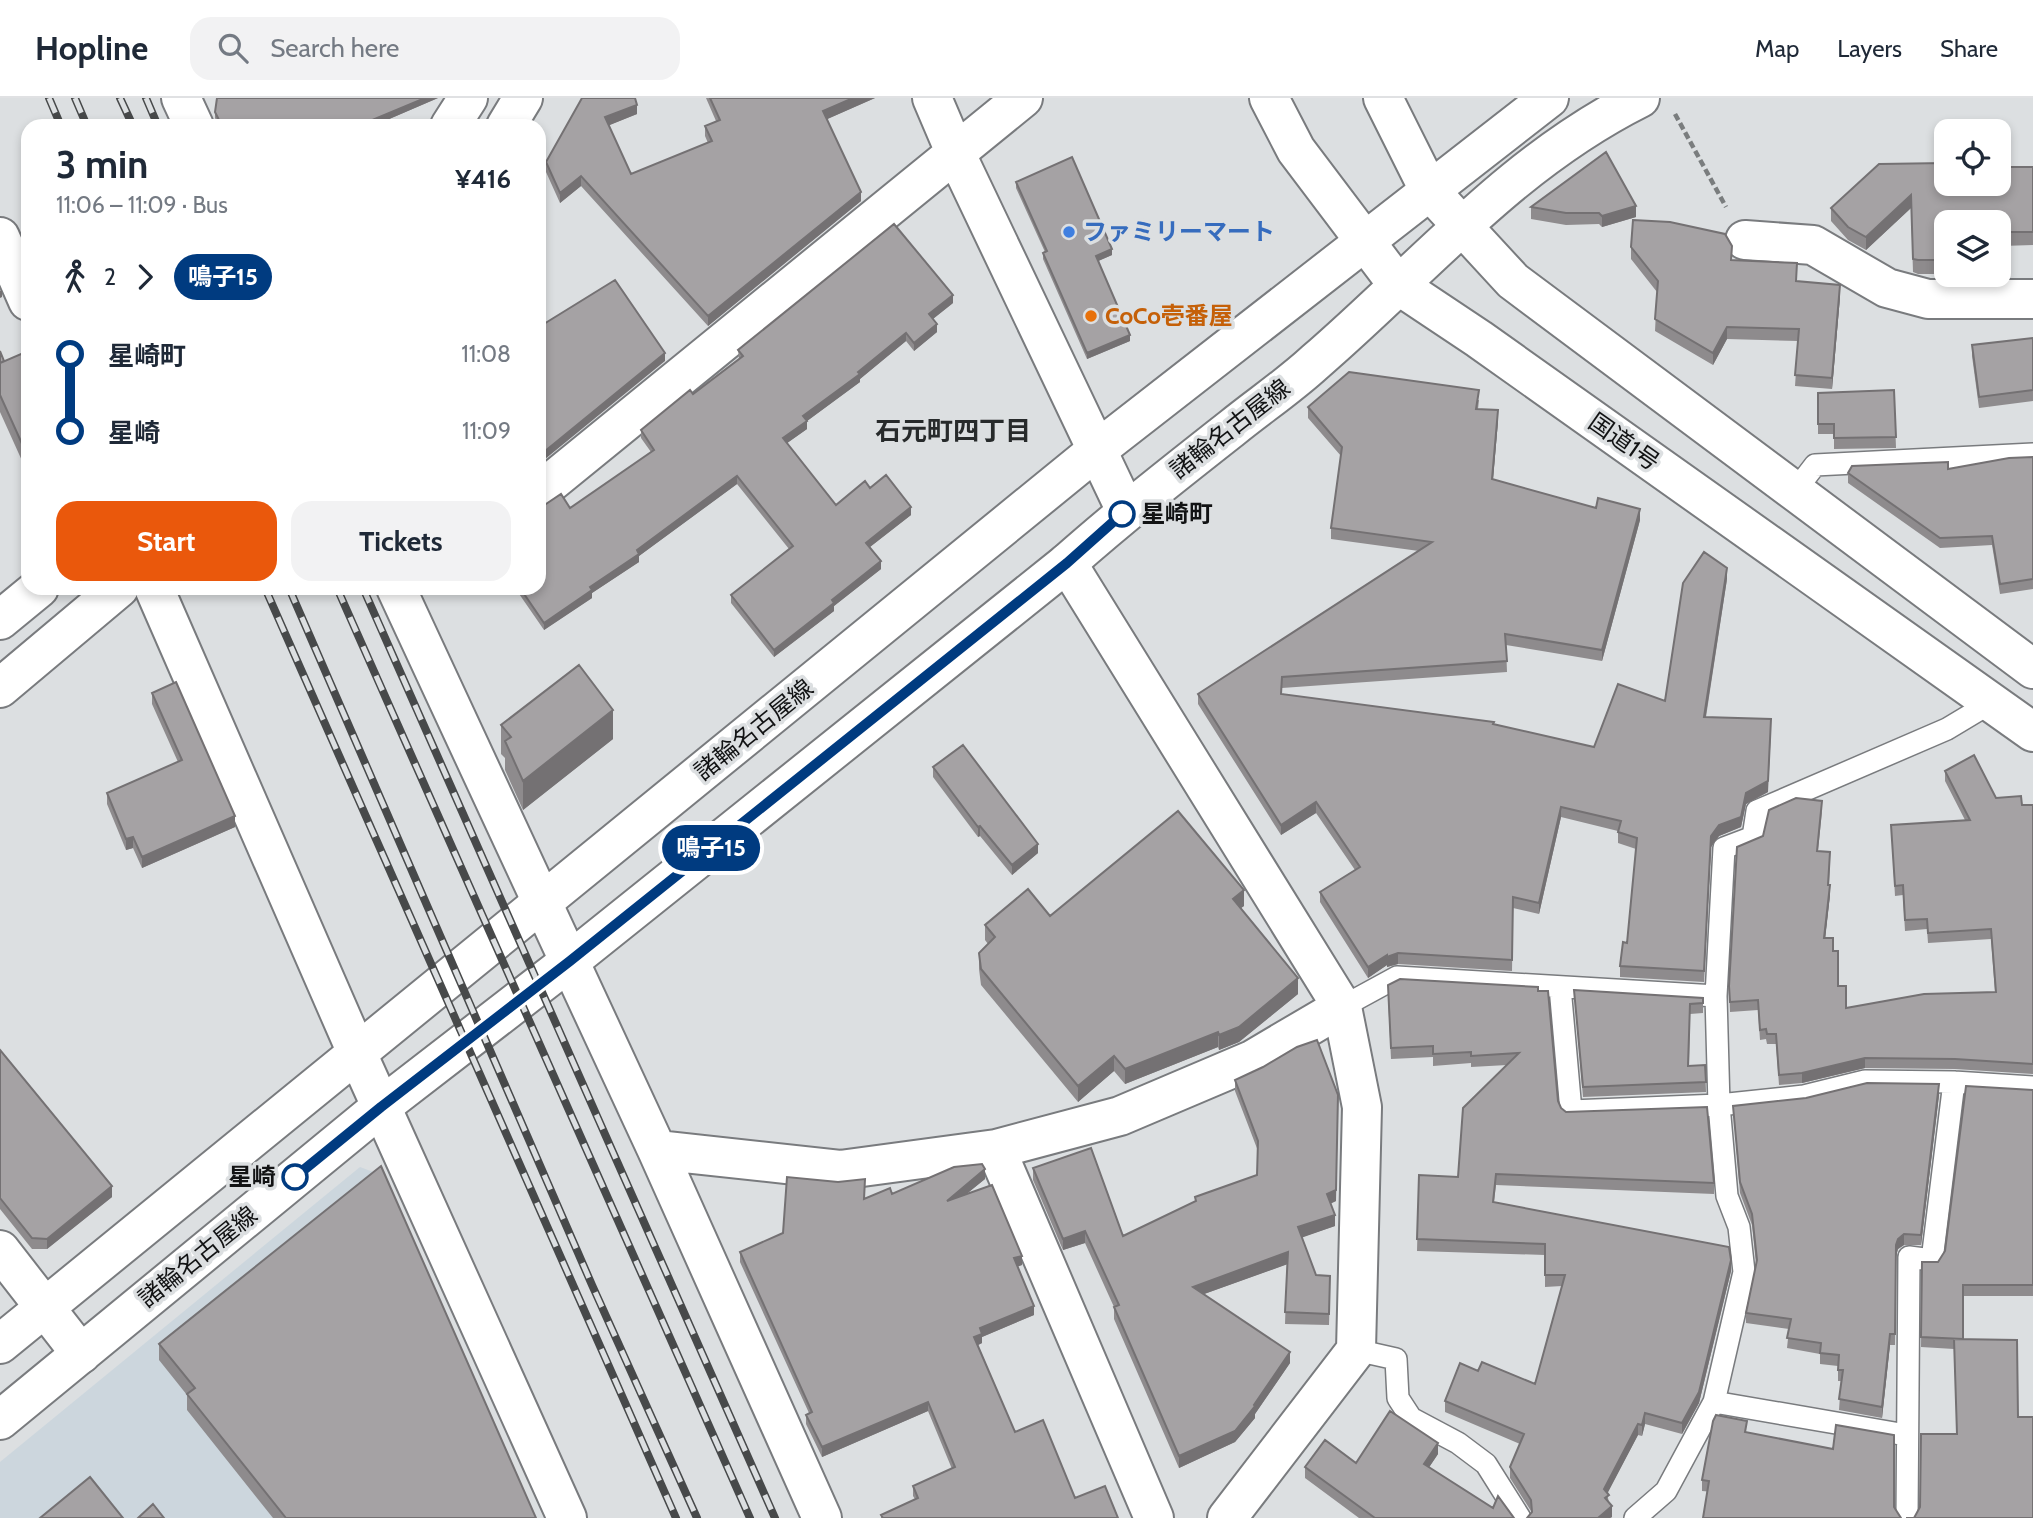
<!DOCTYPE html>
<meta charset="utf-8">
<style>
:root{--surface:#fff;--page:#f2f2f3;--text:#1f2937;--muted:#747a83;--line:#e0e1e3;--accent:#ea580c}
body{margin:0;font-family:Cabin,"Noto Sans JP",sans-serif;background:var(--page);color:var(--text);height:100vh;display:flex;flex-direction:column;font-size:26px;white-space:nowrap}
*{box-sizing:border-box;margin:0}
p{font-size:23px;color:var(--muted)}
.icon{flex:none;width:38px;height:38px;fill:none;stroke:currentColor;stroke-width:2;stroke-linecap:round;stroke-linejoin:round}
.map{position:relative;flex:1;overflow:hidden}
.side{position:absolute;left:21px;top:21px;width:525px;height:476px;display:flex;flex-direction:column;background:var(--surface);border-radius:21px;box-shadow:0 4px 10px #0003}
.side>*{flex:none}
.badge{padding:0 14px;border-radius:23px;font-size:24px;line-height:46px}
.tools{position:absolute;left:1934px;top:21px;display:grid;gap:14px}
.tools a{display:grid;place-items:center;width:77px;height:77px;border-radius:14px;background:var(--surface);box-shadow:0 4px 10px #0003;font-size:35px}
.map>.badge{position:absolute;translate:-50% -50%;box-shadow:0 0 0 4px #fff}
.legs{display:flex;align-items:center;gap:10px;height:77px;padding:0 35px;font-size:23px}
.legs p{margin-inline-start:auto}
.summary{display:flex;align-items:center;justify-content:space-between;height:119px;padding:0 35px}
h1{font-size:38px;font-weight:700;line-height:52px}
.cta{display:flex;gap:14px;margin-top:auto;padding:14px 35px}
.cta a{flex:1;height:80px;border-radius:21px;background:var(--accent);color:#fff;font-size:28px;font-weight:700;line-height:80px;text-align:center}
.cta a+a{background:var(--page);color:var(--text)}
ul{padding:0 35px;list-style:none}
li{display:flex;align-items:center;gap:24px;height:77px;font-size:26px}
li i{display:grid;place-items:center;width:10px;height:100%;margin:0 9px;background:currentColor}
li i::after{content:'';width:18px;height:18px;margin:-9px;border:5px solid;border-radius:50%;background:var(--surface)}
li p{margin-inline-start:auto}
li:first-child i{background:linear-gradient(#0000 50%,currentColor 0)}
li:last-child i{background:linear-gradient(currentColor 50%,#0000 0)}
header{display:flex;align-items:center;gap:42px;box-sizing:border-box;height:98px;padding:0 35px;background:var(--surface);border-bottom:2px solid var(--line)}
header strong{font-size:33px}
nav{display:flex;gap:38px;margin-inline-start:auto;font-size:24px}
.search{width:490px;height:63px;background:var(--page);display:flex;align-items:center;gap:18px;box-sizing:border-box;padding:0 24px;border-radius:21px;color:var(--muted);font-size:26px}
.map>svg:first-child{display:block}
.built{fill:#ccd6dd}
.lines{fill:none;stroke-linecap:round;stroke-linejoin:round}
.service-casing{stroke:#797b7e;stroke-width:24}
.minor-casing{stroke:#797b7e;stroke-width:42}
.tertiary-casing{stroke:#797b7e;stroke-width:42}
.primary-casing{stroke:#797b7e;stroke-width:42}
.trunk-casing{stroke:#797b7e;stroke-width:42}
.motorway-casing{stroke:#797b7e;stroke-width:42}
.path{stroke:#7a7d7e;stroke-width:4.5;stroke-dasharray:7 3.5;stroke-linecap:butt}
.service{stroke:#fff;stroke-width:21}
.minor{stroke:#fff;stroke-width:38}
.tertiary{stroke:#fff;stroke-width:38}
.primary{stroke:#fff;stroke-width:38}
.trunk{stroke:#fff;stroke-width:38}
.motorway{stroke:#fff;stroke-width:38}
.rail-casing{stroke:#47494a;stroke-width:8}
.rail{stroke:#dcdfe1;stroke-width:5;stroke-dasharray:16;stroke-linecap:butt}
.wall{fill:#8e8b8d}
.shaded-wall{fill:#747173}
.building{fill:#a5a2a4;stroke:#747173;stroke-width:2}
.line-1-casing{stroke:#fff;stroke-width:16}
.line-1{stroke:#003b80;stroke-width:10}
.shop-dot{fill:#3f7fe0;stroke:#dcdfe1;stroke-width:2.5}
.food-dot{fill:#e8710a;stroke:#dcdfe1;stroke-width:2.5}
.stop-1-dot{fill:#fff;stroke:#003b80;stroke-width:3.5}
.labels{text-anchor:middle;stroke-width:7;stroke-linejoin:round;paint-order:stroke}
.shop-label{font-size:24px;font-weight:bold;fill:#366cbe;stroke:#dcdfe1;text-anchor:start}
.food-label{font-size:24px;font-weight:bold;fill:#c56008;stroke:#dcdfe1;text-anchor:start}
.street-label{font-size:24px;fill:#121314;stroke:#dcdfe1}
.stop-label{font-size:24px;font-weight:bold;fill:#121314;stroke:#dcdfe1;text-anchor:start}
.neighbourhood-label{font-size:26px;font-weight:bold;fill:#272a2b;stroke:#dcdfe1}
</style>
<header>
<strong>Hopline</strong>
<div class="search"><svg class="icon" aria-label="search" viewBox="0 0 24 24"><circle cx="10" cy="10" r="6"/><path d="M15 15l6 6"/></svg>Search here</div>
<nav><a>Map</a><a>Layers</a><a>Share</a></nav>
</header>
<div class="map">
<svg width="2033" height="1420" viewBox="0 0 2033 1420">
<rect width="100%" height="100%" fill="#dcdfe1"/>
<path class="built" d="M360 1069 381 1077 532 1420H0V1364Z"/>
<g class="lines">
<defs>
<path id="service" d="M1795 393 1815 367 2033 356
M1560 889 1571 1013 1719 1007 1804 998 1865 983 1954 984 2033 989
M1342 909 1397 879 1716 898
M1356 1252 1396 1261 1398 1300 1411 1320 1458 1345 1486 1366 1520 1420
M1714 1304 1906 1337
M1635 1420 1666 1393 1714 1304 1744 1174 1739 1129 1727 1098 1719 1007 1716 898 1724 750 1753 739 1757 713 1947 631 1992 604
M1907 1420 1909 1159 1932 1162 1954 984"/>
<path id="minor" d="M181 0 194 28
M932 0 955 54 1126 413
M0 139 28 203
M1745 142 1813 147 1887 190 1928 201H2033
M539 394 1023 0
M154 490 357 955 567 1420
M396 490 657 1052 822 1420
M996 1051 1154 1420
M657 1052 840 1072 996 1051 1120 1018 1252 962 1342 909"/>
<path id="tertiary" d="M1067 465 1342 909 1362 1009 1356 1252 1227 1420
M0 1152 81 1256"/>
<path id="primary" d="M0 1246 1097 352 1549 0
M0 1322 381 1009 570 863 1067 465C1120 418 1176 374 1232 330 1259 308 1289 288 1315 264 1423 171 1510 65 1640 0"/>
<path id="trunk" d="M1269 0 1296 52 1398 187 1479 241 2033 634
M1383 0 1429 92 1513 183 2033 571"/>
<path id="motorway" d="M450 28 468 0
M506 28 523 0
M0 522 39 490
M0 590 119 490"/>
</defs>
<use href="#service" class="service-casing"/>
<use href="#minor" class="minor-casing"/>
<use href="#tertiary" class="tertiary-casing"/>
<use href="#primary" class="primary-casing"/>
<use href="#trunk" class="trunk-casing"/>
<use href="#motorway" class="motorway-casing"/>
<path class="path" d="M1675 16 1726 109"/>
<use href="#service" class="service"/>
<use href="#minor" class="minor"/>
<use href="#tertiary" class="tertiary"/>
<use href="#primary" class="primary"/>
<use href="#trunk" class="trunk"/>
<use href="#motorway" class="motorway"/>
<defs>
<path id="rail" d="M49 0 61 28
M75 0 87 28
M120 0 133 28
M146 0 158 28
M265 490 676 1420
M289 490 592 1187 697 1420
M337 490 750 1420
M363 490 775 1420"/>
</defs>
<use href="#rail" class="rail-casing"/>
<use href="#rail" class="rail"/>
</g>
<path class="wall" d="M438 0 373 28H219L215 20V14Z
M582 0 637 16 609 27 631 76 708 45 705 38V28L716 23 706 0H875L827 21 861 103 708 228 581 88 560 105 546 74V64Z
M1606 54 1636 119 1602 129 1599 126 1566 127 1531 121V109Z
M2033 69V147L2002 148V150H1998V124H1946V176H1918L1913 174 1911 110 1866 152 1848 142 1831 123V110Z
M1016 84 1112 157 1098 163 1130 243 1087 261 1043 161V155L1045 154 1016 90Z
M1631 149 1732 162 1840 199 1832 291 1795 288 1798 243 1727 241 1713 267 1655 233 1657 194 1631 161Z
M953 205 933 221 937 234 914 253 906 243 860 281V284L807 323V331L787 345 836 407 870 390 911 417 870 449 881 471 834 508V513L774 559 731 505V497L789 451 737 386 639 458V464L592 495V500L544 532 515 490H539L570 410 651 354 641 340V332L693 296 739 261 738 252Z
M2033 240V303L1979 310 1972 258V247Z
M0 253 4 263 28 253V376L0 314Z
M1894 292 1896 350 1834 351V336H1818V295Z
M1479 302 1478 311 1498 323 1493 382 1640 422 1602 563 1506 547 1507 574 1282 590V596L1493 626 1594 649 1665 603 1727 481 1706 619 1768 694 1746 706 1741 729 1719 738 1711 749 1704 884 1620 879V868L1627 845 1636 751 1618 745V733L1561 719 1539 816 1513 810 1512 873 1398 866 1387 869V867L1368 880 1320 804V794L1355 772 1316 715 1281 737 1198 606V596L1419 453 1331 441V430L1341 358 1308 320V309Z
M2033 359V491L2000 496 1992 447 1940 450 1848 385V375L1948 371Z
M152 595 235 729 142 770 133 750 126 752 107 706V695L178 664 152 606Z
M501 627 613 641 523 712 505 672V660L501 656Z
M933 669 1038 755 1012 777 980 738 978 739 933 679Z
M1945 673 1996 700 2022 707H2033V976L1955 971 1865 970 1802 985 1779 987 1776 946H1767L1766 941 1760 942 1758 912 1730 914 1729 888 1822 713 1818 753 1830 764 1829 787 1830 797 1825 840 1833 853 1838 888 1846 910 1995 894 1991 841 1928 845 1927 831 1905 833 1903 797 1895 798 1891 727 1965 722 1945 683Z
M1244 808 1240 810 1298 896 1239 944 1219 952 1218 949 1125 986 1114 973 1078 1004 981 887 979 871V855L988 846 985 842V827L1050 818Z
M1538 889 1558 1003 1561 1010 1566 1014 1714 1085V1096L1496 1087 1494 1104 1731 1173 1699 1305 1682 1336 1645 1326 1642 1338 1638 1337 1607 1395 1612 1419 1610 1420H1527L1531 1415V1413L1510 1380V1369L1520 1346 1445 1314V1303L1478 1273 1535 1286 1562 1188 1545 1189V1157L1417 1153 1419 1077 1458 1079 1507 967 1471 969V965L1433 968V959L1391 961 1388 899Z
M1574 892 1703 900V915L1690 916 1689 968 1705 967 1706 994 1583 999Z
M0 952 112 1099 47 1151H32L0 1111Z
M1235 982 1336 1103 1330 1106 1335 1128 1302 1139 1316 1177 1330 1189 1329 1227 1285 1226 1287 1166 1204 1196 1290 1265 1255 1316V1320L1235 1344 1179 1370 1114 1221V1209L1085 1145 1063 1152 1033 1082V1070L1123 1138 1195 1104V1099L1257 1077 1258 1053 1235 993Z
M2033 992V1198H1963V1241L2017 1242 1914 1420 1957 1336 1954 1251 1921 1249 1922 1164H1938L1945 1153Z
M1939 997 1921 1147H1904L1898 1151 1896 1158 1895 1247H1890L1882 1320 1839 1312 1841 1283H1838V1268L1820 1266V1256L1787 1250 1789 1231 1746 1225V1215L1756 1166 1752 1127 1740 1095 1733 1008Z
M985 1081 966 1096 1022 1167 1018 1168 1034 1217 982 1239V1245L978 1247 1015 1334 1075 1400 1118 1420H881V1417L915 1401 913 1398V1388L952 1371 928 1313 822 1359 806 1326V1317L809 1315 740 1164V1154L783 1135 865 1091V1101Z
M159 1246 536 1420H273L187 1312V1297L159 1262Z
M1747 1334 1894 1409 1702 1393V1382Z
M1438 1356 1429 1369 1493 1410 1514 1420H1359L1305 1380V1369L1356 1365Z"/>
<path class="shaded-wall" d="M425 0H438L373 28H358Z
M853 0H875L823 23V13Z
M637 7V16L605 29V19Z
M581 78V88L560 105V95Z
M861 94V103L708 228V218Z
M1911 97V110L1866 152V139Z
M1636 108V119L1602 129V118Z
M1112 151V157L1096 164V158Z
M1840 187V199L1832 291V280Z
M2 192V199L0 200V193Z
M953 197V205L929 224V216Z
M937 226V234L914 253V245Z
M1727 229V241L1713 267V255Z
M906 235V243L860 281V284L803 326V318Z
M1130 237V243L1087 261V255Z
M665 255V263L539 366V358Z
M1498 312V323L1492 392V381Z
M807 323V331L783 348V340Z
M737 378V386L639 458V464L592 495V500L544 532V525L637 452Z
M911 409V417L866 452V445Z
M1640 411V422L1602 563V552Z
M881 463V471L834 508V513L774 559V552L832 502Z
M1727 470V481L1704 629V619Z
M613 612V641L523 712V683Z
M1771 632 1768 694 1746 706 1741 729 1719 738 1711 749 1704 884 1711 738 1746 695Z
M1316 704V715L1281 737V727Z
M1561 709V719L1539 816V805Z
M235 718V729L142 770V759Z
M980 728V738L978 739V729Z
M133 739V750L126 752V741Z
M1038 746V755L1012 777V767Z
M1830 787V797L1824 851V840Z
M1244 792V808L1233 816V801Z
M1398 855V866L1387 869V859Z
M1387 857V867L1368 880V869Z
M1298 880V896L1239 944 1219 952V937Z
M1218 934V949L1125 986V971Z
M1114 958V973L1078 1004V988Z
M1865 960V970L1802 985V975Z
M1939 986V997L1921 1147V1137Z
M1338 1009 1336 1103 1327 1107V1096Z
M985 1071V1081L947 1112V1103Z
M112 1088V1099L47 1151V1141Z
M1335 1117V1128L1298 1141V1129Z
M1085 1133V1145L1063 1152V1141Z
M1904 1136V1147L1898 1151 1896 1158 1895 1247 1896 1147 1898 1141Z
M1288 1154V1166L1193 1200V1189Z
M1022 1158V1167L1014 1170V1160Z
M1731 1162V1173L1699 1305 1682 1336V1325Z
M1034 1208V1217L982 1239V1245L974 1249V1239L980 1230Z
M1890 1236V1247L1882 1320V1309Z
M1290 1254V1265L1255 1316V1320L1235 1344 1179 1370V1358L1254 1307Z
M928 1304V1313L822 1359V1349Z
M1645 1315V1326L1642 1338V1327Z
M1638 1326V1337L1604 1402V1391Z
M1438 1345V1356L1424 1377V1366Z
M1612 1408V1419L1610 1420H1598Z"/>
<path class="building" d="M217 0H425L358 28H222L215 14Z
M582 0H635L637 7 605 19 631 76 712 43 705 28 720 22 710 0H853L823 13 861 94 708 218 581 78 560 95 546 64Z
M1606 54 1636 108 1602 118 1599 115H1566L1531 109Z
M1072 59 1112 151 1096 158 1130 237 1087 255 1043 155 1047 153 1016 84Z
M1946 65V86H1998V69H2033V134H2002V137H1998V124H1946V162H1918L1913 161 1911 97 1866 139 1848 129 1831 110 1879 66Z
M1633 122 1670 124 1725 136 1732 148 1731 162 1797 165 1796 183 1840 187 1832 280 1795 277 1799 231 1727 229 1713 255 1655 221 1658 183 1631 149Z
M894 126 953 197 929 216 937 226 914 245 906 235 858 274 860 276 803 318 807 323 783 340 836 407 865 383 870 390 886 377 911 409 866 445 881 463 832 502 834 505 774 552 731 497 793 448 737 378 637 452 639 456 590 489 592 492 544 525 520 490H539V407L543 408 561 396 570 410 654 352 641 332 690 292 693 296 743 258 738 252Z
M615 182 665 255 539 358V229Z
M2033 240V292L1979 299 1972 247Z
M0 253 4 263 0 265Z
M28 253V359L0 297V265Z
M1349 274 1479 292 1476 311 1498 312 1492 381 1596 410 1598 400 1640 411 1602 552 1505 536 1507 563 1282 579 1281 596 1494 624 1493 626 1594 649 1618 586 1665 603 1683 485 1704 454 1727 470 1704 619 1771 621 1768 683 1746 695 1741 719 1719 727 1711 738 1704 873 1620 868 1623 844 1627 845 1637 740 1618 734 1621 723 1561 709 1539 805 1513 799 1512 862 1398 855 1387 859V857L1368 869 1320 794 1360 769 1316 704 1281 727 1198 596 1432 444 1331 430 1342 349 1308 309Z
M1894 292 1896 339 1834 340V326H1818V295Z
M2033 359V481L2000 486 1992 438 1940 440 1848 375 1852 368 1948 364V371L2009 360Z
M579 567 613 612 523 683 505 643 511 639 501 627Z
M176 584 235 718 142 759 133 739 126 741 107 695 182 662 152 595Z
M963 647 1038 746 1012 767 980 728 978 729 933 669Z
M1974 657 1996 700 2021 698 2022 707H2033V966L1955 961 1865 960 1802 975 1779 977 1776 936H1767L1766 931 1760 932 1758 902 1730 904 1729 888 1737 749 1763 738 1769 712 1796 700 1822 703 1817 753 1830 754 1828 787H1830L1824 840H1833V853H1838V888H1846V910L1924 896 1996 894 1991 831 1928 835 1927 821 1905 822 1903 787 1895 788 1891 727 1970 722 1945 673Z
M1178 713 1244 792 1233 801 1298 880 1239 929 1219 937 1218 934 1125 971 1114 958 1078 988 981 871 979 855 995 839 985 827 1028 791 1050 818Z
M1400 881 1538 889V893H1548L1558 1003 1561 1010 1566 1014 1707 1009 1714 1085 1496 1076 1493 1104 1729 1149 1731 1162 1699 1294 1682 1325 1645 1315 1642 1327 1638 1326 1604 1391 1609 1397 1605 1400 1612 1408 1598 1420H1527L1532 1414 1531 1402 1510 1369 1524 1336 1445 1303 1460 1265 1478 1273 1482 1264 1535 1286 1565 1177H1545V1146L1417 1141 1419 1077 1458 1079 1463 1010 1519 955 1471 958V954L1433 956V948L1391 950 1388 887Z
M1574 892 1703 900V905L1690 906 1688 968 1705 967 1706 984 1583 989Z
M1317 942 1338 997 1336 1092 1327 1096 1335 1117 1298 1129 1316 1177 1330 1178 1329 1216 1285 1214 1288 1154 1193 1189 1290 1254 1254 1307 1255 1308 1235 1333 1179 1358 1114 1209 1119 1207 1085 1133 1063 1141 1033 1070 1091 1050 1123 1138 1196 1103 1195 1099 1257 1077 1258 1043 1235 982 1263 969 1297 949Z
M0 952 112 1088 47 1141 32 1140 0 1100Z
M1867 985 1939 986 1921 1137 1904 1136 1898 1141 1896 1147 1895 1236H1890L1882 1309 1839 1301 1843 1272H1838L1839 1257 1820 1255 1821 1245 1787 1240 1791 1221 1746 1215 1757 1162 1752 1116 1740 1084 1733 1008 1806 1000Z
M1966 988 2033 992V1187H1963V1241L1921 1239 1922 1164H1938L1945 1153Z
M982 1066 985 1071 947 1103 992 1087 1022 1158 1014 1160 1034 1208 980 1230 982 1236 974 1239 1015 1334 1043 1322 1075 1400 1105 1388 1118 1420H883L881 1417 918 1400 913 1388 955 1369 928 1304 822 1349 806 1317 812 1314 740 1154 783 1135 787 1079 838 1084 865 1081 864 1101 890 1090 892 1096 954 1069Z
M381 1068 536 1420H286L187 1296 195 1290 159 1246Z
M1954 1241 2017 1242 2018 1319H2033V1420H1906H1914L1920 1409 1921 1336H1957Z
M1390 1313 1438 1345 1424 1366 1493 1410 1498 1398 1514 1420H1375L1305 1369 1325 1342 1356 1365Z
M1716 1317 1747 1323 1745 1334 1833 1351 1836 1327 1894 1337V1409L1901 1420H1703L1709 1383 1702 1382 1713 1323Z
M90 1379 123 1420H40Z
M153 1406 164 1420H138Z"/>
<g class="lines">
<defs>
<path id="line-1" d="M295 1079 381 1009 570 863 1067 465 1122 416"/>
</defs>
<use href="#line-1" class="line-1-casing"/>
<use href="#line-1" class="line-1"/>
</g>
<circle class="shop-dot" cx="1069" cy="134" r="7"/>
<circle class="food-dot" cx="1091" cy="218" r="7"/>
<g class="stop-1-dot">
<circle cx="1122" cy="416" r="12"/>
<circle cx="295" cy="1079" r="12"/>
</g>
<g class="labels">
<g class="shop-label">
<text x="1083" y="142">ファミリーマート</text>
</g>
<g class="food-label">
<text x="1105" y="226">CoCo壱番屋</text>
</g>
<g class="street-label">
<text transform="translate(1230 331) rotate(-38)" y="8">諸輪名古屋線</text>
<text transform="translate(1624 344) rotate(35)" y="8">国道1号</text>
<text transform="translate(754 632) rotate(-39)" y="8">諸輪名古屋線</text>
<text transform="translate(198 1159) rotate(-39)" y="8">諸輪名古屋線</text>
</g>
<g class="stop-label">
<text x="1141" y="424">星崎町</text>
<text x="276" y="1087" text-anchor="end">星崎</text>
</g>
<g class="neighbourhood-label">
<text x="953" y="342">石元町四丁目</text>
</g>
</g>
</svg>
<div class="tools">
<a><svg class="icon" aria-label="locate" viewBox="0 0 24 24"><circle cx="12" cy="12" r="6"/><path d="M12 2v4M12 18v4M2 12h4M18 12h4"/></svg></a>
<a><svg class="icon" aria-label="layers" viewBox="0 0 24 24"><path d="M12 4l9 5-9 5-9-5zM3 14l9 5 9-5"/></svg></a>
</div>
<b class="badge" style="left:711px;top:750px;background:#003b80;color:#fff">鳴子15</b>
<section class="side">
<div class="summary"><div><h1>3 min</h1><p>11:06 – 11:09 · Bus</p></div><b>¥416</b></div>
<div class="legs"><svg class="icon" aria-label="walk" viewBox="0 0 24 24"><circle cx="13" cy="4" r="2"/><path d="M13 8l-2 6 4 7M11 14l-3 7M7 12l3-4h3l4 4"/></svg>2<svg class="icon" aria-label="forward" viewBox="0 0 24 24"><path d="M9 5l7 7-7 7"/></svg><b class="badge" style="background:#003b80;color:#fff">鳴子15</b></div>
<ul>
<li><i style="color:#003b80"></i><b>星崎町</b><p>11:08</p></li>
<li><i style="color:#003b80"></i><b>星崎</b><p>11:09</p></li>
</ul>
<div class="cta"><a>Start</a><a>Tickets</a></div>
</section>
</div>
